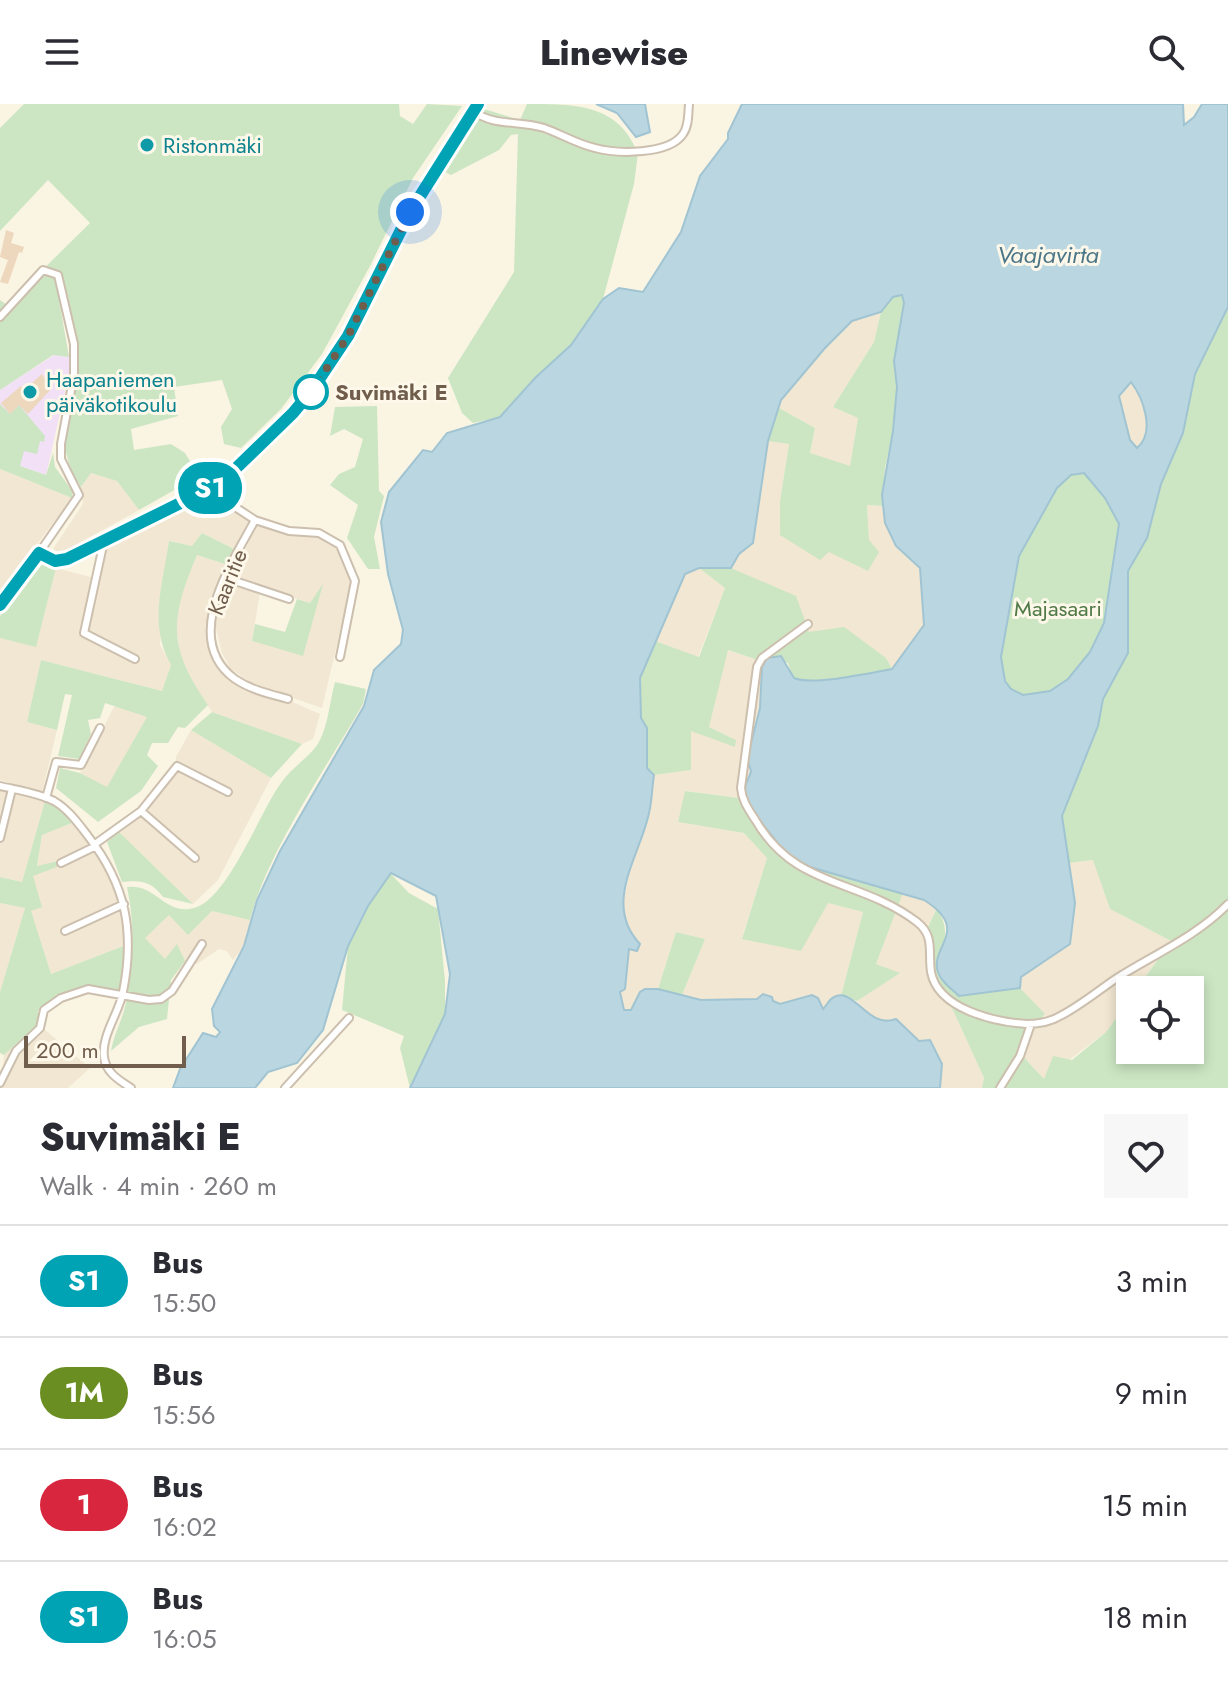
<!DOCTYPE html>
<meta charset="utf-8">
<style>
:root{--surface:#fff;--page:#f7f7f7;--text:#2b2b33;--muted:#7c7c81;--line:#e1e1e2}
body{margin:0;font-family:Jost,sans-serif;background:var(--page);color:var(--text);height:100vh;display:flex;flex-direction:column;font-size:30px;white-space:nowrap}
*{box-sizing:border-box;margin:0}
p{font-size:26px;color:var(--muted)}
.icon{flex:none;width:44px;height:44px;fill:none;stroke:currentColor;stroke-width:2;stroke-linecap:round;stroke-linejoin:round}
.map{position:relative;height:984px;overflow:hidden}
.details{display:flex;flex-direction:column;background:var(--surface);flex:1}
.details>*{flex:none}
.badge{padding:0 16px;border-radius:26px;font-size:28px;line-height:52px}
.tools{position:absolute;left:1116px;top:872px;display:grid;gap:16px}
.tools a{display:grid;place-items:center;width:88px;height:88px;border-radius:0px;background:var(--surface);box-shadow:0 4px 12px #0003;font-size:40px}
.scale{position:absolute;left:24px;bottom:20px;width:162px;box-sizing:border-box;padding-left:8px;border:4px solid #705d4b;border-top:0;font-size:22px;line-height:28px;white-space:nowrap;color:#705d4b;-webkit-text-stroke:6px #fdf8e9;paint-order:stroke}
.you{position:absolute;width:40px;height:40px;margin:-20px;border:6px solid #fff;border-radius:50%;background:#1a73e8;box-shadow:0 0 0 12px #1a73e833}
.map>.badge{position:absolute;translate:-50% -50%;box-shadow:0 0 0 4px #fff}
.round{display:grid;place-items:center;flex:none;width:84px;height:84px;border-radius:0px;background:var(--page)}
.summary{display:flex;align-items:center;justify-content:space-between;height:136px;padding:0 40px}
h1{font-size:38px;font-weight:800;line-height:60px}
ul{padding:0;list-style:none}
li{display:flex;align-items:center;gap:24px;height:112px;padding:0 40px;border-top:2px solid var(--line)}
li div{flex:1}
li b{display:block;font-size:30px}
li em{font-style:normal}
li .badge{min-width:88px;font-weight:700;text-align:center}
header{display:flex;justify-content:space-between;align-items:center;height:104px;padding:0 40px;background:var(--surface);font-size:36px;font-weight:800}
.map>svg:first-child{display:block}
.residential{fill:#f1e7d2}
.education{fill:#f1e0f6}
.green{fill:#cce6c3}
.water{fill:#b9d6e1;stroke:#a1c4d2;stroke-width:2;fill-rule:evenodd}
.building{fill:#edd7bd}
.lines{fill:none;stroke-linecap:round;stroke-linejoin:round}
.minor-casing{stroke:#ccbfae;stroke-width:10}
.tertiary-casing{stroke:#ccbfae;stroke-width:11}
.minor{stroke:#fff;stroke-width:6}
.tertiary{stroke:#fff;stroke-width:7}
.line-casing{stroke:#fff;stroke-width:18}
.line{stroke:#00a3b4;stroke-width:12}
.walk{stroke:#705d4b;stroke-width:8;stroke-dasharray:0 14.4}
.culture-dot{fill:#0f9aa8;stroke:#fdf8e9;stroke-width:3}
.stop-dot{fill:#fff;stroke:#00a3b4;stroke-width:4}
.labels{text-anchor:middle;stroke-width:6;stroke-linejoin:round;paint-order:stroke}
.culture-label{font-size:22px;fill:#0d838f;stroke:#fdf8e9;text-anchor:start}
.stop-label{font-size:22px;font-weight:bold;fill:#705d4b;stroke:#fdf8e9;text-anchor:start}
.street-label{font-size:22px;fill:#705d4b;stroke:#fdf8e9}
.park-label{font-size:22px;fill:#507a47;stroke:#fdf8e9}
.water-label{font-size:24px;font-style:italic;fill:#4b7688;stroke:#fdf8e9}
</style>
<header><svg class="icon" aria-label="menu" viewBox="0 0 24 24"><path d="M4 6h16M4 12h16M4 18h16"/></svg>Linewise<svg class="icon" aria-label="search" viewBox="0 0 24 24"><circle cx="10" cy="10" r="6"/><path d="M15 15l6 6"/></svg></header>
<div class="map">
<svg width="1228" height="984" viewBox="0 0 1228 984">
<rect width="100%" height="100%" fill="#faf4e3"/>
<path class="residential" d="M881 208 874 238 833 303 858 314 850 363 810 349 815 324 779 304 781 296 825 244 852 217Z
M1132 278 1147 311 1144 336 1137 344 1130 336 1119 292 1124 283Z
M768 337 789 340 780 397 829 448 869 436 867 401 883 402 885 419 896 442 920 464 924 521 892 565 886 554 809 528 731 464 739 450 753 439Z
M0 365 72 394 0 489Z
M91 369 117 377 139 406 61 449 53 445 83 400 81 383Z
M212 387 252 417 236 446 202 429 192 442 169 437 160 541 171 561 162 587 41 556 27 618 57 626 42 688 0 676V534L36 542 56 464 98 475 107 440Z
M257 420 289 430 319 432 337 443 352 477 322 604 252 580 230 564 222 549 215 521 228 477 260 488 252 537 302 551 322 483 310 499 233 473Z
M197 451 228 461 207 523 210 538 226 569 320 610 313 635 302 640 212 608 192 578 180 550 176 523 179 494Z
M699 464 725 484 698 553 655 537 685 470Z
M727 546 755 555 762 563 760 604 747 655 751 667 744 682 747 695 686 687 678 718 744 729 767 754 742 834 828 799 863 808 841 892 830 895 823 906 818 894 780 900 758 895 701 896 682 891 705 835 676 828 658 885 640 888 630 906H624L620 888 625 884 629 844 633 833 622 803 634 749 649 710 654 671 691 666 690 627 736 636 709 623Z
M115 601 148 613 107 684 80 669Z
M191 626 271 674 218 776 193 800 118 727 148 705 176 666V653Z
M0 685 45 697 22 778 0 773Z
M74 718 93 742 120 790 126 841 51 870 30 806 32 772 57 757 37 763 42 731Z
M1094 756 1110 805 1171 837 1136 886H1130V895L1106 928 1044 975 1017 946 1045 911 1020 884V873L1070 840 1075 799 1069 759Z
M903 789 924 796 937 804 925 828 930 880 952 904 984 974 982 984H940L942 960 896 915 888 917 869 913 857 897 899 869 876 860Z
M0 799 25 804 0 888Z
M212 807 250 816 244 842 233 856 227 847 219 845 197 860 185 857 177 841 165 855 144 834 169 811Z
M38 920 90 964 68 984H2L4 951Z"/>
<path class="education" d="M54 251 69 253V269L46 371 0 355V286Z"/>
<path class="green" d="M24 0H399L400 12 413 20 427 0 462 2 413 74 370 162 322 250 281 305 241 344 224 340 221 323 232 305 222 276 174 283 178 312 131 325 134 346 171 340 185 349 191 359 224 358 139 406 117 377 91 369 81 383C50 334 74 321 77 270 79 242 73 217 67 190L59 196 69 253 53 251 0 286V196L7 201 90 119 48 76 0 127V24Z
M527 0C574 0 615 0 635 43 618 44 600 44 583 38 562 30 544 19 521 17L524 22 579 42 638 49 634 80 603 195 571 241 535 274 500 313 473 319 462 309 448 274 514 168 518 30 511 31 499 46 451 71 443 67 481 4 520 16Z
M902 191 904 199 894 257 897 283 893 327 885 364 883 402 867 401 869 436 879 448 868 467 829 448 820 456 780 431V397L789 340 768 337 779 304 815 324 810 349 850 362 858 314 833 303 874 238 881 208 893 193Z
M1228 203V984H982L984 974 952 904 930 880 925 829 937 804C949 824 947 837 936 857L959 892 1020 884 1045 910 1017 946 1044 975 1053 952 1072 956 1106 928 1130 895V946H1190V886H1136L1171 837 1110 805 1093 756 1069 759 1062 712 1098 622 1103 595 1128 549V467L1147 434 1161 380 1183 329 1195 270Z
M0 300 10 310 19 301 45 332 44 338 40 337 37 350 24 347 20 362 46 371 53 349 55 363 73 388 72 394 0 365Z
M377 302 379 387 384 392 374 433 380 465H368L347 434 358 401 330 381 339 370 355 363 363 335 344 325 330 332 335 303Z
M1084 369 1105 394 1119 420 1104 519 1090 548 1068 575 1050 587 1023 591 1010 585 1005 577 1001 553 1019 452 1057 384 1072 371Z
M202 429 236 446 228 461 197 451C170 515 167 542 208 601L185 624 178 623 168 639H152L147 651 158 662 141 687 98 718 56 684 60 664 80 669 107 683 147 613 105 599 100 614 88 616 91 630 79 655 58 652 72 591 65 590 57 626 27 618 41 556 162 587 171 561C148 521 163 480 169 437L192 442Z
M42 461 56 464 36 543 0 534V512L36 464Z
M699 464H731L796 492 809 528 844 523 886 554 892 565C875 568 809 582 797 575 792 573 790 565 788 559L768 554 762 563 755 555 728 546 709 623 736 636 735 643 691 627V666L654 671 647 664V624L641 614 640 574 655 537 699 553 725 484Z
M323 480 303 552 252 537 255 520 285 528 297 495 310 499Z
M335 578 366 585 363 600C327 663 267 748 250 816L212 807 188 831 169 811 145 834 165 855 177 840 185 857 171 876 167 915 139 923 111 947C114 929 123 915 126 898 134 859 135 821 127 783 156 779 165 812 194 804 228 795 260 707 281 679 291 664 310 653 319 638 328 622 330 596 335 578Z
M212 608 302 640 271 674 191 626Z
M685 687 747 695 768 730 810 763 903 789 876 860 900 869 857 897 841 892 863 808 828 799 801 847 742 835 767 754 744 729 678 718Z
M45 697 62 705 74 718 42 731 37 762 58 757 59 762 33 772 42 803 31 807 51 870 126 841 121 888C82 883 71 885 38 907V920L4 951 0 949V888L25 804 0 799V773L22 778Z
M118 727 193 800 163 793C151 777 141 776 122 778L107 738Z
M390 769 409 789 438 805 445 877V910L410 984 400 944 404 932 342 906 348 842 368 802Z
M676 828 705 835 682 891 658 885Z"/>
<path class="water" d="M596 0H645L650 28 636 33 617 9Z
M742 0H1183L1184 21 1194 13 1202 0H1228V203L1195 270 1183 329 1161 380 1147 434 1128 467V549L1103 595 1098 622 1062 712 1075 799 1070 840 1021 873 1020 884 959 892C952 885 941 878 938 868 929 843 972 826 924 796L810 763 784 750C777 731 745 709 745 685 745 679 750 673 751 667L747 655 760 604 762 563 767 554 781 552 794 574C813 582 869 569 892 565L924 521 920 464 896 442 885 419 882 391 893 327 897 283 894 257 904 199 902 191 893 193 881 208 852 217 825 244 781 296 768 337 753 439 739 450 731 464H699L685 470 640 574 641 614 647 624V664L654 671C652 683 652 697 649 709 640 752 602 800 640 840L637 847 629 845 625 885 620 888 624 906H631L640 888 645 885H658L701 896 757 895 763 890 772 893 773 897 780 900 812 891 818 894 823 905C826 902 828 898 831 895 853 878 866 926 896 915L919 937 930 936 942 960 940 984H410L445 910 450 870 436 792 391 769 368 802 348 842 323 926 297 959 268 968 255 984H173L180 965 203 929 216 933 220 928 214 922 212 905 244 842 257 796 280 747 364 602 374 566 401 540 403 526 388 470 381 418 389 388 423 346 432 348 447 329 500 313 535 274 571 241 603 195 619 184 643 188 681 128 700 72 728 35V29ZM1131 278C1143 294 1156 328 1137 344L1130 336 1119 292ZM1084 369 1105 394 1119 420 1104 519 1090 548 1068 575 1050 587 1023 591 1011 585 1005 577 1001 553 1019 452 1057 384 1071 371Z"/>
<path class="building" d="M6 126 14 129 11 139 24 143 22 149 19 148 8 180 0 178 8 156 0 153Z
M42 270 51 285 28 310 19 301 10 310 1 299 21 282 24 286Z"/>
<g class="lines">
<defs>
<path id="minor" d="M473 7C495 23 519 16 544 24 561 30 577 40 595 44 617 50 669 51 683 30 689 22 688 10 689 0
M0 213 43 166 58 171 74 240V270L61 340V355L79 391 39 449
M213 383 229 399 255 416 289 427 319 429 340 441 355 477 340 553
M255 416C232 459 180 535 235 575 251 586 270 590 288 595
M104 437 84 529 135 555
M226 474 289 495
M808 520 762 554 757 563 741 684C742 697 749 706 756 717 796 785 859 774 917 818 935 832 928 848 931 868 938 905 994 918 1027 920 1038 920 1052 917 1062 911 1081 901 1099 886 1117 874 1155 850 1197 832 1228 800
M0 682C17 686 38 689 54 697 68 705 78 719 88 732 126 781 135 827 123 888 119 909 101 932 104 953 106 969 119 976 131 984
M46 694 56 658 81 661 100 624
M141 707 195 754
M0 734 12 685
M95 740 141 707 177 662 228 688
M61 759 96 742
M65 827 124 800
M0 979 16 947 40 924 44 906 61 894 88 885 149 896 161 895 172 887 202 840
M285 984 349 914
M1000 984 1020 952 1031 920"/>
<path id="tertiary" d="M0 501 39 449 50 456 67 455 213 383 228 372 293 309 312 286 348 232 410 108 478 0"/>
</defs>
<use href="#minor" class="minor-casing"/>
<use href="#tertiary" class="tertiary-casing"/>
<use href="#minor" class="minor"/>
<use href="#tertiary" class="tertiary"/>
</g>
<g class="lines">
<defs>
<path id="line" d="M0 501 39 449 55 457 67 455 213 383 228 372 293 309 312 286 348 232 410 108 478 0"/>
</defs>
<use href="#line" class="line-casing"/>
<use href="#line" class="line"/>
<path class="walk" d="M311 288 348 232 410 108"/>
</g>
<g class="culture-dot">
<circle cx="147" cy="41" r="8"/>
<circle cx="30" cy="288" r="8"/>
</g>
<circle class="stop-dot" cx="311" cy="288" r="16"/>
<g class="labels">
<g class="culture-label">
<text x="163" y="49">Ristonmäki</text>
<text x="46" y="283">Haapaniemen<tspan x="46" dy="25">päiväkotikoulu</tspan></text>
</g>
<g class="stop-label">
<text x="335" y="296">Suvimäki E</text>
</g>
<g class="street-label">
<text transform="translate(227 478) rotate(-68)" y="8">Kaaritie</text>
</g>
<g class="park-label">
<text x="1058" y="512">Majasaari</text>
</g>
<g class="water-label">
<text x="1048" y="159">Vaajavirta</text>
</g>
</g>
</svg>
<div class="tools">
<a><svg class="icon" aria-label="locate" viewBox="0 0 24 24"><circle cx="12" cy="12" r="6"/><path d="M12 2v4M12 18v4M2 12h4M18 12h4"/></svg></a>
</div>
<div class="scale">200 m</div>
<div class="you" style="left:410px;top:108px"></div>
<b class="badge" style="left:210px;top:384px;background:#00a3b4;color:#fff">S1</b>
</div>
<section class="details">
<div class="summary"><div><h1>Suvimäki E</h1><p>Walk · 4 min · 260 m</p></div><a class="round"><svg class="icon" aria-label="heart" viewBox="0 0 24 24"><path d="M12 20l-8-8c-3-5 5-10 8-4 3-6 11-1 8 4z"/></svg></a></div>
<ul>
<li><span class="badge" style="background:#00a3b4;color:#fff">S1</span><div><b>Bus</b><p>15:50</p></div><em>3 min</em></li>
<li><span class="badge" style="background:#6b8e23;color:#fff">1M</span><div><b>Bus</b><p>15:56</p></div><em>9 min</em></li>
<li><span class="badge" style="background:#d7263d;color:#fff">1</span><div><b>Bus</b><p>16:02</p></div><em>15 min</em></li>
<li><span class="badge" style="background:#00a3b4;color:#fff">S1</span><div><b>Bus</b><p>16:05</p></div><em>18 min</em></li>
</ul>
</section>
